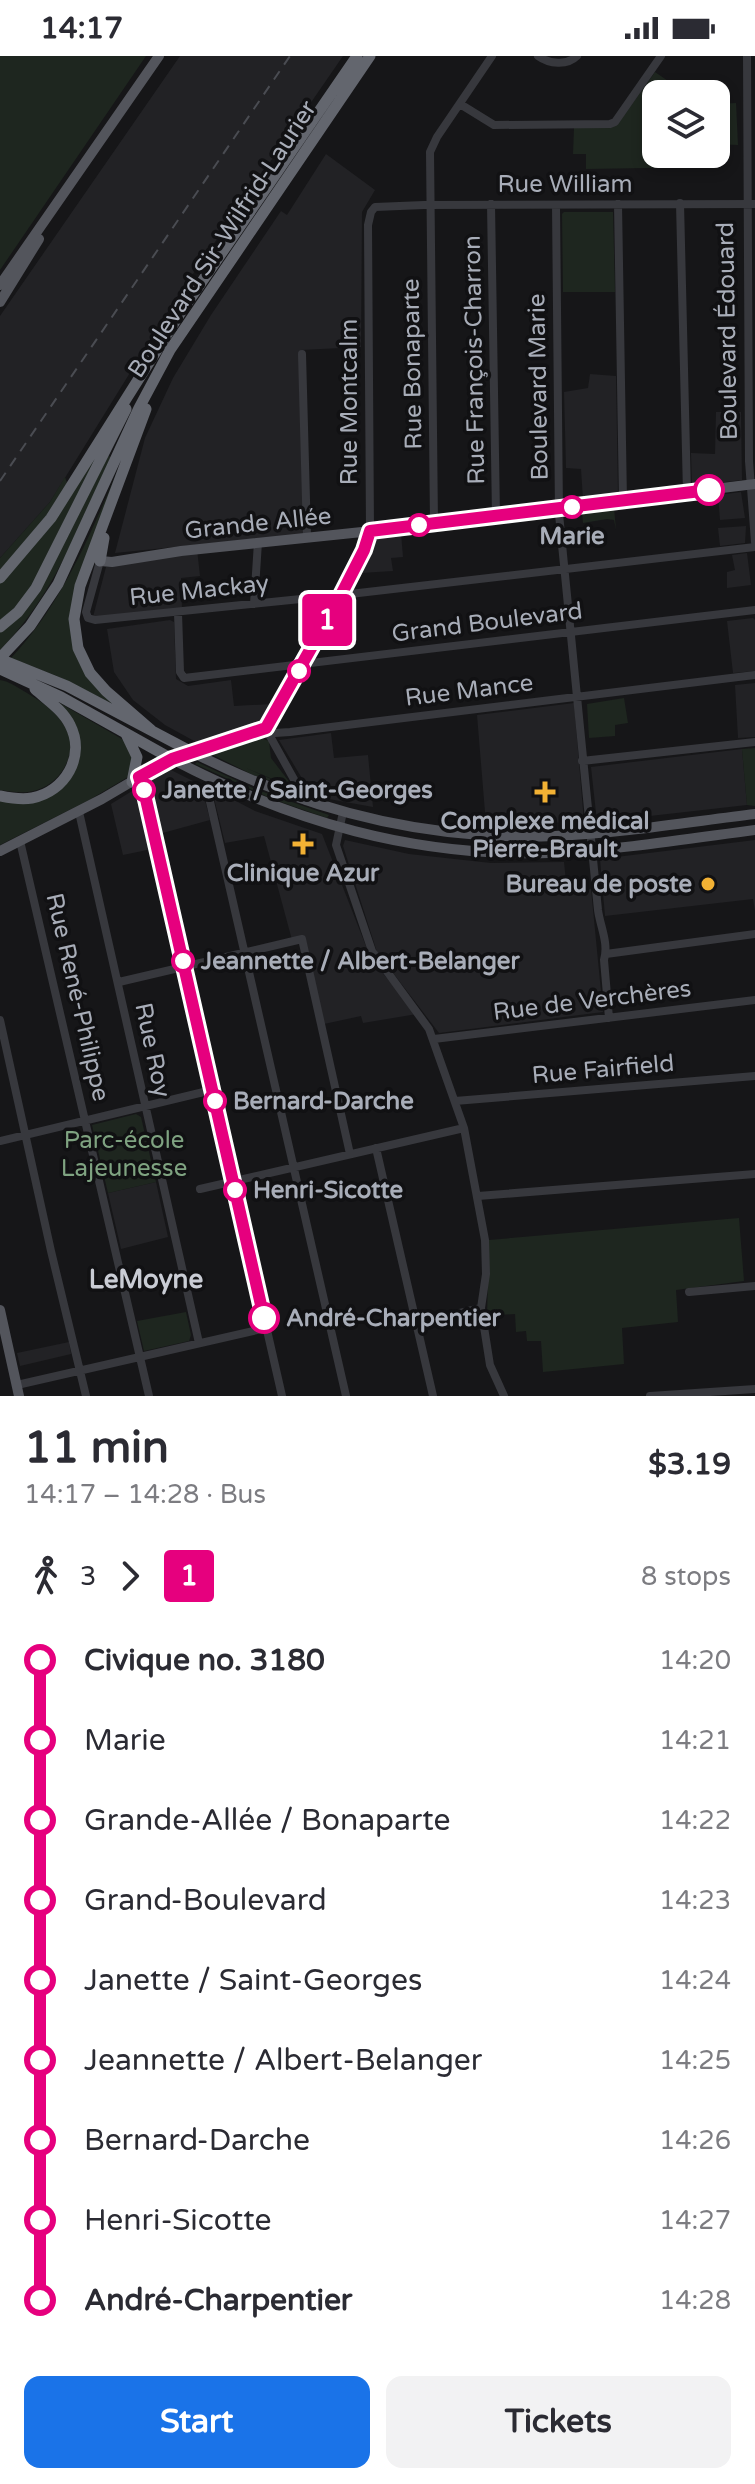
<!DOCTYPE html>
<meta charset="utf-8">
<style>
:root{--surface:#fff;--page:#f2f2f3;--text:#2b2b33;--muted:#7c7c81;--accent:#1a73e8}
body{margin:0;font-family:"Varela Round",sans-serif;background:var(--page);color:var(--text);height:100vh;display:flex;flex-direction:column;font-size:30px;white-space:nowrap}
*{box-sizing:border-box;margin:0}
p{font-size:26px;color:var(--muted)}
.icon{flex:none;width:44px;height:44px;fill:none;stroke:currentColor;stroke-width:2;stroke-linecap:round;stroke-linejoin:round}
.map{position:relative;height:1340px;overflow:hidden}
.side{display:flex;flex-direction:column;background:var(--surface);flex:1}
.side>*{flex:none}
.badge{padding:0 16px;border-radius:6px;font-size:28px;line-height:52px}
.tools{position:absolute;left:642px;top:24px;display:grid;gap:16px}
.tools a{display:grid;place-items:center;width:88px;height:88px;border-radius:16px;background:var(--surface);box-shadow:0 4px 12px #0003;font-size:40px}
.map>.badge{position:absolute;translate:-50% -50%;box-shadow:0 0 0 4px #fff}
.legs{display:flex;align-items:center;gap:12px;height:88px;padding:0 24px;font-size:26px}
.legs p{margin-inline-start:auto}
.summary{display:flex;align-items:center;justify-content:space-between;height:136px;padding:0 24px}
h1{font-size:44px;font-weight:700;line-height:60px}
.primary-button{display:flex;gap:16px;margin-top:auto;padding:16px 24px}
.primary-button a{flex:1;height:92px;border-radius:16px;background:var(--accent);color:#fff;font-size:32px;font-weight:700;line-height:92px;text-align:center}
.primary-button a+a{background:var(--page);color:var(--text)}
ul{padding:0 24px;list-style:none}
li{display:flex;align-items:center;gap:28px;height:80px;font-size:30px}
li i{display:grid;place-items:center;width:12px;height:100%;margin:0 10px;background:currentColor}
li i::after{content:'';width:20px;height:20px;margin:-10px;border:6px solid;border-radius:50%;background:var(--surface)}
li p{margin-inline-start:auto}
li:first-child i{background:linear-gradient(#0000 50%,currentColor 0)}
li:last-child i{background:linear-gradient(currentColor 50%,#0000 0)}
.status{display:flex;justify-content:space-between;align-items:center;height:56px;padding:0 40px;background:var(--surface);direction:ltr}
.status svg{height:22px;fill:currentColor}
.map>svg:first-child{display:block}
.built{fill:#222225}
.green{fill:#1e261f}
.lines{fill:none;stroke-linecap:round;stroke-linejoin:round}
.minor{stroke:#37383d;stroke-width:8}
.major{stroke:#53555c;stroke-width:10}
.highway{stroke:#63666e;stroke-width:11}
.rail{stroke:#4a4c52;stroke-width:2;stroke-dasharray:10 8;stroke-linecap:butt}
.line-1-casing{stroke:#fff;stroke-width:18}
.line-1{stroke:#e6007e;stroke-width:12}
.stop-1-dot{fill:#fff;stroke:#e6007e;stroke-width:4}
.poi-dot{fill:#f2b134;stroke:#111113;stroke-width:3}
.labels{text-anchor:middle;stroke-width:7;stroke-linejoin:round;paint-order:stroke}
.street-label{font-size:24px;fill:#a8adb8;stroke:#111113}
.stop-label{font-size:24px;font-weight:bold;fill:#a8adb8;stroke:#111113;text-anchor:start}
.poi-label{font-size:24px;font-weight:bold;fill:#a8adb8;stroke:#111113}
.park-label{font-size:24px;fill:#7fa381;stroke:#111113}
.neighbourhood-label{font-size:26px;font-weight:bold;fill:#c9ccd4;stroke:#111113}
</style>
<div class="status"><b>14:17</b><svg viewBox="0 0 49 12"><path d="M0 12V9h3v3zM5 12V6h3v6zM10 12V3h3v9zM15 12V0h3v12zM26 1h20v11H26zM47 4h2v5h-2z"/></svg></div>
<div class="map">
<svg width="755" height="1340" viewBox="0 0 755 1340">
<rect width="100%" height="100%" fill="#161618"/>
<path class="built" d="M180 0H343L175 244 50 446 0 502V260Z
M326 98 375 134 362 156 361 291 301 294 304 478 115 497 145 382 173 322 211 259 281 155 287 159Z
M590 318 616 320 618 438 583 444 581 413 566 412 564 336 588 332Z
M716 356H741L742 424 692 430 691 397 715 398Z
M741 436 745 462 720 464 718 439Z
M746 470 745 487 720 490 718 472Z
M401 477 403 501 391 502 393 515 361 517 378 480Z
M197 493 200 520 181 522 182 553 93 561 106 511Z
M747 497 751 529 727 532V516L735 514 732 499Z
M753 562 755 564V615L733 617 727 565Z
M170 564 174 566 176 623 188 630 231 624 234 650 273 648 262 669 196 686 165 669 133 644 114 616 107 573Z
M755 627V681L738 682 735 629Z
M574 647 584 766 486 768 477 659Z
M331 677 334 702 368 699 373 751 318 741 309 734 279 684Z
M742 693 747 749 597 766 591 711Z
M171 714 201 729 210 764 159 778 148 726Z
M137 732 152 793 123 799 111 748Z
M215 734 255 755 322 778 371 903 417 958 363 967 361 960 324 968 306 885 292 884 264 780 225 787 213 738Z
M345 784 409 798 491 807 564 806 567 835 591 833 603 956 439 977 377 896 343 790Z
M755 784V855L753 843 605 860 600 803Z
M156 1126 168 1181 121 1193 108 1137Z
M69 1286 71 1298 20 1310 17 1297Z"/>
<path class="green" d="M0 0H146L0 214Z
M655 16 687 38H656V98H708V111L586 113V98H573L574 72 618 68Z
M736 47 738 89 716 88V48Z
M564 156H613L615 236H563L562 158Z
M134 377 75 536V590L125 654 57 620 11 602C71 538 99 455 134 377Z
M103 390 33 528 19 548 0 565V527Z
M108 400 111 401C78 471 55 538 0 594V576L8 570Z
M65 421 67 427 46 460 0 515V502L50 446Z
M614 452 616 474 614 464 607 463 583 467 582 456Z
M0 624C9 625 18 632 27 637 44 647 63 660 69 680 75 703 59 727 37 734 25 738 12 736 0 734Z
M624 642 628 667 615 669V680L589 682 587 648Z
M58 646 122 683 134 698 128 721 89 744 0 789V744L41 743 79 699Z
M257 681 269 685 271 702 294 732 246 712 296 734 253 719 213 699 221 693Z
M755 692V750L747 749 742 693Z
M197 706 255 733 329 759 327 762 272 743 195 708Z
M136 1058 141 1061 156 1126 108 1137 92 1069Z
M739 1162 744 1225 676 1234 678 1266 622 1272 624 1308 543 1316 541 1285H527L526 1275 516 1276 515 1258 487 1260 489 1184Z
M186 1256 191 1279 189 1285 144 1295 137 1265Z"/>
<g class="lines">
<path class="minor" d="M538 0C549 8 567 10 577 0
M747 0 749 405 755 486
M460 48 494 69 610 68 615 66 661 0
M680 147 687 437
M491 148 496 460
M618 148 623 445
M556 149 559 458 598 854C600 870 609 887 604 904L609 962
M302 298 307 480
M434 467 430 96 437 81 492 0
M100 505 86 556 88 562 95 564 350 538 755 491
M254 548 258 486
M178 557 180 616 184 622 755 554
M266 672 341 539 364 494 370 475 368 169 371 156 375 151 424 149 755 148
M266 673 306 745
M193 696 266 672 275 677 290 676 755 619
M582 705 755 686
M139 721 145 739 282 1340
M210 723 208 737 346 1340
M79 756 199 1287
M343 756 336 789 372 895 429 973 464 1072 485 1184 486 1218 481 1252 490 1309 504 1340
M20 785 149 1340
M606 898 755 878
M119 926 302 883 350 1098
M0 964 51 1195 86 1340
M434 983 755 944
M455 1045 755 1020
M0 1085 212 1034
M376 1092 433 1340
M200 1133 464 1072
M478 1140 755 1118
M689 1236 755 1230
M417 1267 481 1252
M17 1329 266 1272
M650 1340 755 1333"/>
<path class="major" d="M0 229 159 0
M0 246 39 183
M100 505 112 506 181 495 362 476 755 428
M172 703C292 766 413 801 550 797 618 794 687 783 755 774
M0 795 102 743 165 706 192 696C305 754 427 785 555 780 622 777 689 766 755 758
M0 1254 19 1340"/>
<path class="highway" d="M146 353 80 530 74 563 78 592 90 617 106 635 151 674
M100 505 104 482
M0 522 51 462 179 259 357 0
M0 571 18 556 36 532 126 353
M0 602 30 570 58 528 139 352 170 294 370 0
M0 603 67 630 192 696
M0 613 61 641 172 703
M126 678 137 701 132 726
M0 740C10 742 21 744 32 742 65 736 86 700 70 669 63 654 47 644 35 633"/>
<path class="rail" d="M0 425 290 0"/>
</g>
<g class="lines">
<defs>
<path id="line-1" d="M264 1262 145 739 139 721 172 703 266 672 341 539 364 494 370 475 709 434"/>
</defs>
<use href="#line-1" class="line-1-casing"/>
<use href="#line-1" class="line-1"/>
</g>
<g class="stop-1-dot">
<circle cx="709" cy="434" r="14"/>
<circle cx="572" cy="451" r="10"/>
<circle cx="419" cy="469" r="10"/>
<circle cx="299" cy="615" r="10"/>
<circle cx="144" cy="734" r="10"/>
<circle cx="183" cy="905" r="10"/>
<circle cx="215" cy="1045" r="10"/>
<circle cx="235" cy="1134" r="10"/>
<circle cx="264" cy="1262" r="14"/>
</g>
<g class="poi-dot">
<path d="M541 724h8v8h8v8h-8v8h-8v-8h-8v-8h8z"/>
<path d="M299 776h8v8h8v8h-8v8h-8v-8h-8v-8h8z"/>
<circle cx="708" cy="828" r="8"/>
</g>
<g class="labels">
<g class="street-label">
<text x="565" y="136">Rue William</text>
<text transform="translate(222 183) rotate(-57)" y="8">Boulevard Sir-Wilfrid-Laurier</text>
<text transform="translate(727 275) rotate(-91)" y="8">Boulevard Édouard</text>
<text transform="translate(474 304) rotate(-91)" y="8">Rue François-Charron</text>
<text transform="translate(412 308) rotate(-91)" y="8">Rue Bonaparte</text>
<text transform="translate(538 331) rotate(-91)" y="8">Boulevard Marie</text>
<text transform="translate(349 346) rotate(-90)" y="8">Rue Montcalm</text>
<text transform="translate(258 467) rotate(-6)" y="8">Grande Allée</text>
<text transform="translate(199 534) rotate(-6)" y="8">Rue Mackay</text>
<text transform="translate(487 566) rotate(-7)" y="8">Grand Boulevard</text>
<text transform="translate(469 634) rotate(-7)" y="8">Rue Mance</text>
<text transform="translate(78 941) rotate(77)" y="8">Rue René-Philippe</text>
<text transform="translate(592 944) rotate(-7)" y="8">Rue de Verchères</text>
<text transform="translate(153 994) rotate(78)" y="8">Rue Roy</text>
<text transform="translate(603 1013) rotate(-5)" y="8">Rue Fairfield</text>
</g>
<g class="stop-label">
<text x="572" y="488" text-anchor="middle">Marie</text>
<text x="162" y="742">Janette / Saint-Georges</text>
<text x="201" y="913">Jeannette / Albert-Belanger</text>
<text x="233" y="1053">Bernard-Darche</text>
<text x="253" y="1142">Henri-Sicotte</text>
<text x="286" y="1270">André-Charpentier</text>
</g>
<g class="poi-label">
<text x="545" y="773">Complexe médical<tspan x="545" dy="28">Pierre-Brault</tspan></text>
<text x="303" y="825">Clinique Azur</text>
<text x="692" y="836" text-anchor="end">Bureau de poste</text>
</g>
<g class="park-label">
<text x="124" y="1092">Parc-école<tspan x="124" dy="28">Lajeunesse</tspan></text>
</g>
<g class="neighbourhood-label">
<text x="146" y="1232">LeMoyne</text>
</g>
</g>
</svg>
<div class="tools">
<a><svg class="icon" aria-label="layers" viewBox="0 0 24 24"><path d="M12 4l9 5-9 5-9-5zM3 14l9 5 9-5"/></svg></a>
</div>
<b class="badge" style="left:327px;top:564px;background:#e6007e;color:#fff">1</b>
</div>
<section class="side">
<div class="summary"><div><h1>11 min</h1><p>14:17 – 14:28 · Bus</p></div><b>$3.19</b></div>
<div class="legs"><svg class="icon" aria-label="walk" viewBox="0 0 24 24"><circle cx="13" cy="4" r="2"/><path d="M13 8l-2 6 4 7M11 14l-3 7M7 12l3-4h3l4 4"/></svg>3<svg class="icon" aria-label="forward" viewBox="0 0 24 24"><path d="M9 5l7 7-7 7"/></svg><b class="badge" style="background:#e6007e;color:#fff">1</b><p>8 stops</p></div>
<ul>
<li><i style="color:#e6007e"></i><b>Civique no. 3180</b><p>14:20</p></li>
<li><i style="color:#e6007e"></i><span>Marie</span><p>14:21</p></li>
<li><i style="color:#e6007e"></i><span>Grande-Allée / Bonaparte</span><p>14:22</p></li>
<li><i style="color:#e6007e"></i><span>Grand-Boulevard</span><p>14:23</p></li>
<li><i style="color:#e6007e"></i><span>Janette / Saint-Georges</span><p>14:24</p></li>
<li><i style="color:#e6007e"></i><span>Jeannette / Albert-Belanger</span><p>14:25</p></li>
<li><i style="color:#e6007e"></i><span>Bernard-Darche</span><p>14:26</p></li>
<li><i style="color:#e6007e"></i><span>Henri-Sicotte</span><p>14:27</p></li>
<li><i style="color:#e6007e"></i><b>André-Charpentier</b><p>14:28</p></li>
</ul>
<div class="primary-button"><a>Start</a><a>Tickets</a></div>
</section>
